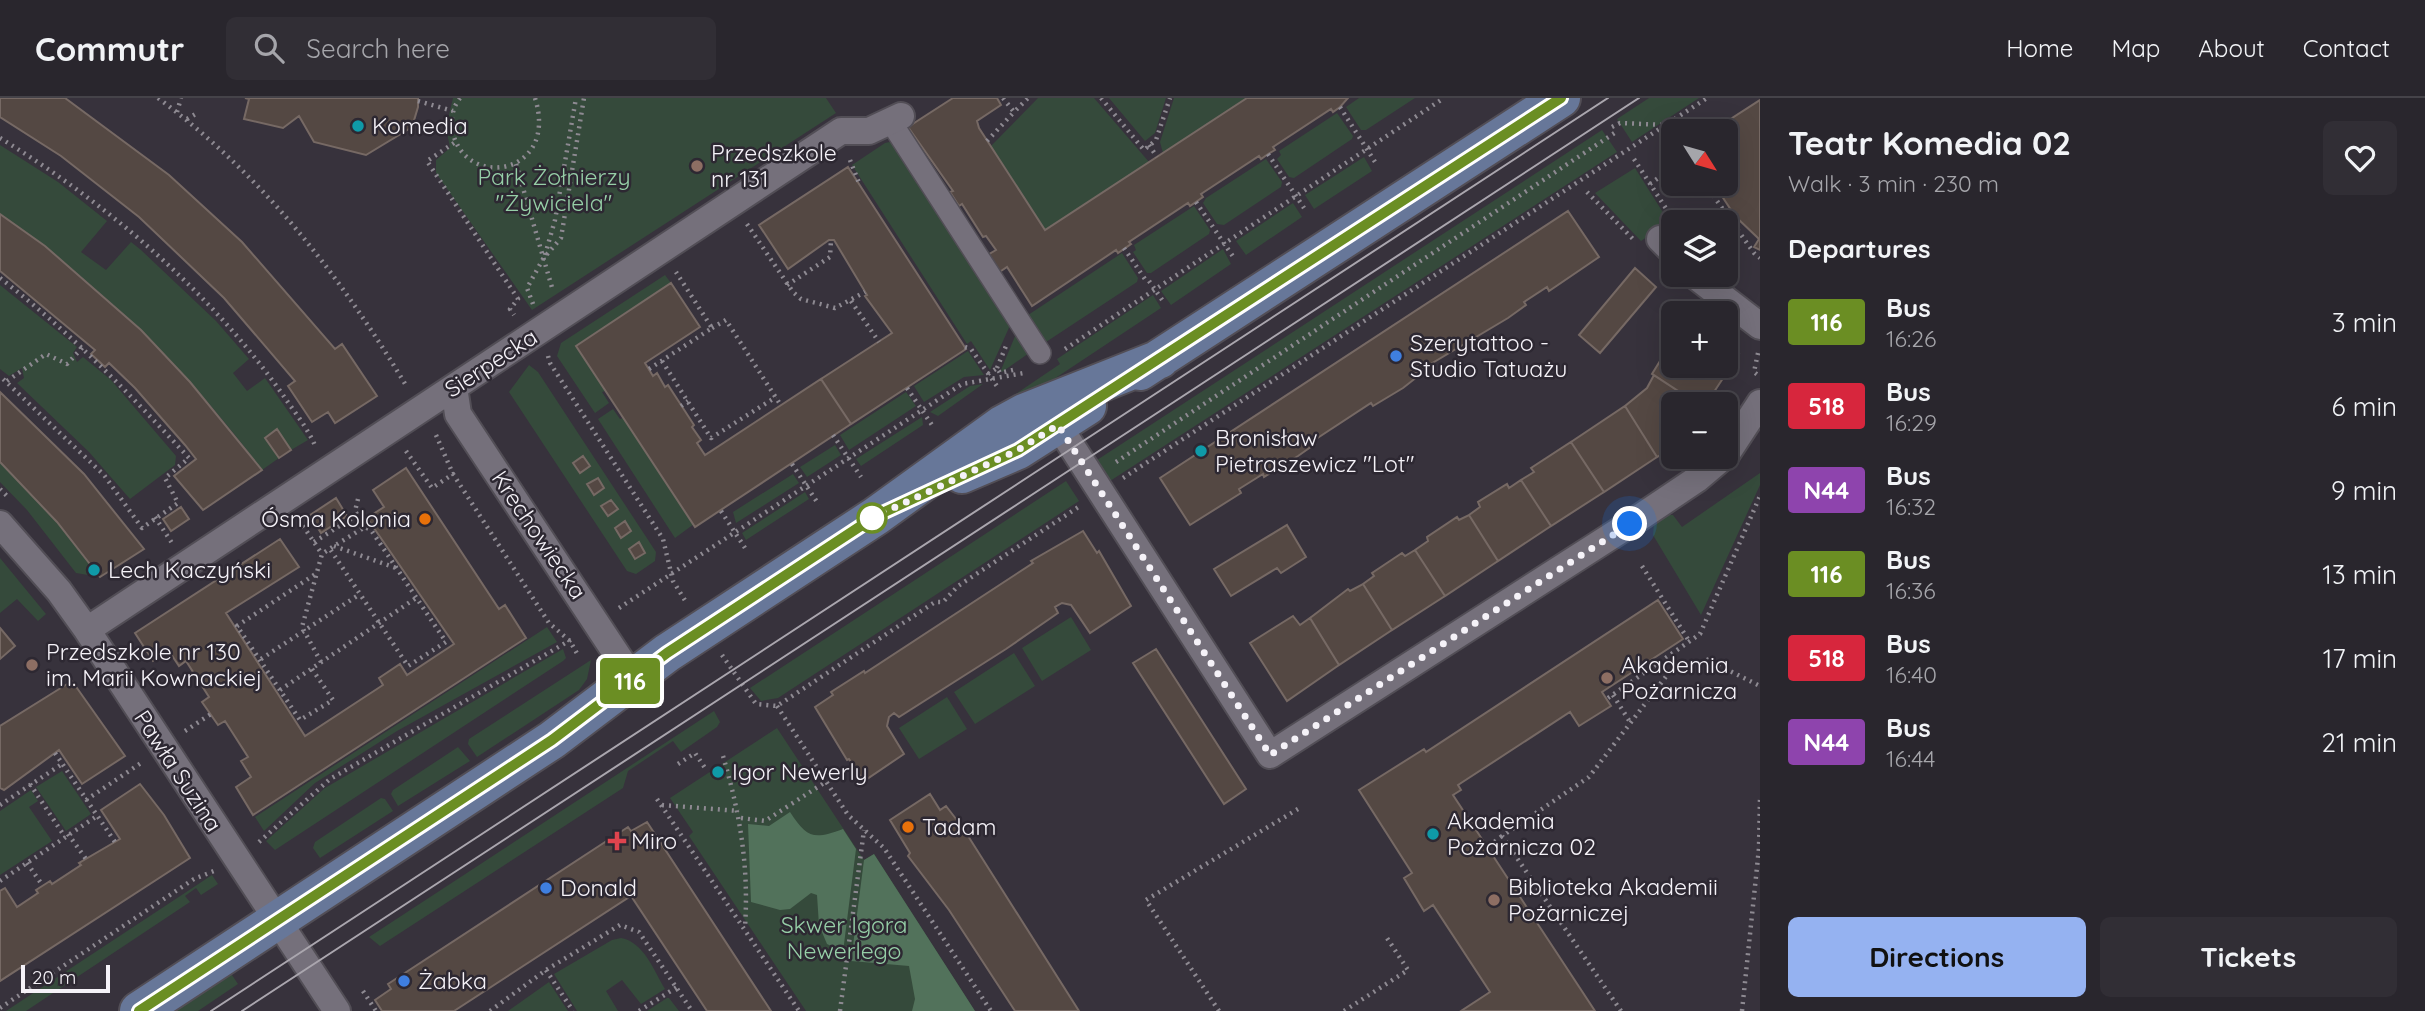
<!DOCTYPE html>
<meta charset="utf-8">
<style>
:root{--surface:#29262d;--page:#312e35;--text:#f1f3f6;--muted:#a5a5aa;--line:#454349;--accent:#95b2f1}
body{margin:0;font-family:Quicksand,sans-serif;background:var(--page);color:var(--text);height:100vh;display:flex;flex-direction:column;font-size:26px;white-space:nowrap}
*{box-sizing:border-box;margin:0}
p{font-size:23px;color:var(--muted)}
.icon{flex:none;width:38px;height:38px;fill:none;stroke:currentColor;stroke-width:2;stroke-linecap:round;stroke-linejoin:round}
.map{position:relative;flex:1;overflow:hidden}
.details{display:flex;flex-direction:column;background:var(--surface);width:665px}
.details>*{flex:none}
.badge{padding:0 14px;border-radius:5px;font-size:24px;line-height:46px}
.needle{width:46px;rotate:127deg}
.controls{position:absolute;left:1661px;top:21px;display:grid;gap:14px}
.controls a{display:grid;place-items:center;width:77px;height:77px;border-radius:10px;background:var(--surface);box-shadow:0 7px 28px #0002,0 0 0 2px var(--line);font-size:35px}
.scale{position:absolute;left:21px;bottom:18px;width:89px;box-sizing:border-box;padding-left:7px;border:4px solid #f5f2f8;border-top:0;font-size:19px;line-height:24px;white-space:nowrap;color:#f5f2f8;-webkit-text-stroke:5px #2d2832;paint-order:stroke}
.you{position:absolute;width:35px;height:35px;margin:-18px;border:5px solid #fff;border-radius:50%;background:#1a73e8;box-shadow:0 0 0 10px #1a73e833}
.map>.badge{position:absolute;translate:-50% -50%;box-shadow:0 0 0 4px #fff}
h2{padding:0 28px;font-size:26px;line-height:63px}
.round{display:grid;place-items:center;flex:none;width:74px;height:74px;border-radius:10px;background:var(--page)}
.summary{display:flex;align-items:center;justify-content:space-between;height:119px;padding:0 28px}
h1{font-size:33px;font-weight:700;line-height:52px}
.action{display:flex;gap:14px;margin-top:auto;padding:14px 28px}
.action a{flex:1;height:80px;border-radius:10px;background:var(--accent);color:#111;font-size:28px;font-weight:700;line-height:80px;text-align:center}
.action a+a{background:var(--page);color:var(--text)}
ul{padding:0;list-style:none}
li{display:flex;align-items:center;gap:21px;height:84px;padding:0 28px}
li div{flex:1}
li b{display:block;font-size:26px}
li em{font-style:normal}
li .badge{min-width:77px;font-weight:700;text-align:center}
header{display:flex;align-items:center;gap:42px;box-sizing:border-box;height:98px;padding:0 35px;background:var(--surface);border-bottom:2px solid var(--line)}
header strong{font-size:33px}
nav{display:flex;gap:38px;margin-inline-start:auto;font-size:24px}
.search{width:490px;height:63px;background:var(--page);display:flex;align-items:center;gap:18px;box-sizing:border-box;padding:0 24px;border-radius:10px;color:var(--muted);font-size:26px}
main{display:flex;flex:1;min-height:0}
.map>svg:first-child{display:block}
.green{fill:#354a3b}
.forest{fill:#52725b}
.building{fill:#544843;stroke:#766964;stroke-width:2}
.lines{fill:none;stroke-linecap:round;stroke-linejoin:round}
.pedestrian-casing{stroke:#524e56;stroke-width:24}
.minor-casing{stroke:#524e56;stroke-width:30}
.secondary-casing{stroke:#524e56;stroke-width:42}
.path{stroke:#8e8a92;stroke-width:4.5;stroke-dasharray:2 5;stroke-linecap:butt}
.pedestrian{stroke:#75707b;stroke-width:21}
.minor{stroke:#75707b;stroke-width:26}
.secondary{stroke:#677799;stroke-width:38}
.tram{stroke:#aaa6ae;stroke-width:2}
.line-casing{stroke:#fff;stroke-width:16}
.line{stroke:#6b8e23;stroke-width:10}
.walk{stroke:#f5f2f8;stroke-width:7;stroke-dasharray:0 12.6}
.culture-dot{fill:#0f9aa8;stroke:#2d2832;stroke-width:2.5}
.education-dot{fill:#8d6e63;stroke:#2d2832;stroke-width:2.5}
.shop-dot{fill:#3f7fe0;stroke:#2d2832;stroke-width:2.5}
.stop-dot{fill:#fff;stroke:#6b8e23;stroke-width:3.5}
.food-dot{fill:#e8710a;stroke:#2d2832;stroke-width:2.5}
.health-dot{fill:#e0444e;stroke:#2d2832;stroke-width:2.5}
.labels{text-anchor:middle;stroke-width:5;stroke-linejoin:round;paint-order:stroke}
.poi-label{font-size:23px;fill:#f5f2f8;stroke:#2d2832;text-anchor:start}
.park-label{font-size:23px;fill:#96cfa7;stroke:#2d2832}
.street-label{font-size:23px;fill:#f5f2f8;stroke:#2d2832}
</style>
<header>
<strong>Commutr</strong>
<div class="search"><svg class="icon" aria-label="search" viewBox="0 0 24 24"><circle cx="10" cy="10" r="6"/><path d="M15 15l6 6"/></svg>Search here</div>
<nav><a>Home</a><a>Map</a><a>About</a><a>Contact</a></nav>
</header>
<main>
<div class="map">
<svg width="1760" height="913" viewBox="0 0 1760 913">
<rect width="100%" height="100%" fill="#37323c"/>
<path class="green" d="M453 0H826L836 15 532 212 436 75V62L450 50 446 29Z
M1038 0H1094L1149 64 1045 132 991 48Z
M1109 0H1166L1155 35 1145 43Z
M1174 0H1247L1163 55 1160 44Z
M1359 0H1415L1366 32H1361L1346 9Z
M1649 0H1699L1632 44 1617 21Z
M1337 15 1353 38 1352 41 1294 80 1289 79 1277 61 1281 57 1279 53Z
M1602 32 1617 54 1110 383 1097 362Z
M895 43 1012 223 990 272 971 243 967 246 852 67 885 45Z
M0 47 58 84 107 123 81 154 106 172 131 144 141 152 216 223 249 261 233 275 247 293 265 280 308 342 291 352 277 332 266 340 279 360 262 372C191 276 101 187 0 116Z
M1364 59 1372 73 1314 111 1305 97Z
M1266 61 1282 84 1281 89 1224 127 1217 126 1203 105 1206 100Z
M1635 70 1669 124 1641 143 1595 95Z
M1293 105 1302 119 1246 157 1236 143Z
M1194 108 1210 132 1209 136 1151 175H1147L1133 154 1136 152 1134 147Z
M1223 151 1231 166 1171 207 1161 193Z
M1122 155 1138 180 1137 184 1043 246 1025 219Z
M665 177 671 185 576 248 605 293 602 294 609 305 595 315 557 258 561 245Z
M0 187 77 249 73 255 77 264 83 259 111 282 176 358 175 367 130 401 89 354 17 285 24 280 22 270 9 278 0 271Z
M1153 197 1161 210 1006 313 1002 308 1004 304 1060 266 1057 261Z
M1018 231 1032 253 1002 274 1001 272Z
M968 253 984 277 964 279 924 304 914 288Z
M529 267 538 274 656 454 655 463 636 476 627 473 509 294Z
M983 286 938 318 930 314 970 288Z
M906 294 916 308 849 352 840 337Z
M613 311 620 321 623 320 694 426 675 440 598 321Z
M922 319 923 327 861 368 856 361Z
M835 347 841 357 807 379 800 369Z
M0 364 57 424 100 479 76 475 27 412 0 384Z
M1760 375V387L1701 517 1653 437 1654 425 1660 417H1673L1682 429Z
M793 376 799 385 736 425 733 414Z
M1066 383 1079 403 778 600 761 603 750 590Z
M805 394 809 401 746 442 742 435Z
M0 460 46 516 38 523 17 501 0 515Z
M1071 519 1091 552 1042 583 1022 550Z
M547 529 557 544 397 633 315 685 264 733 255 719Z
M563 551 566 560 563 563 275 752 266 743 325 690Z
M1014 555 1035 588 975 626 954 594Z
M591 562 587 581 579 592 477 659 468 646 469 641Z
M947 599 967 631 919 661 899 630Z
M714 613 720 624 717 629 681 654 673 643 628 673 623 690 380 848 369 839Z
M777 630 864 762 874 756 975 913H806L689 738 693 734 670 700Z
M458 649 470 663 398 708 391 696 393 692Z
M62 673 91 716 66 733 36 689Z
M31 692 38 703 29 709 52 743 0 777V713Z
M381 700 385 701 393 713 320 760 313 750 315 744Z
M212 777 218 786 201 797 196 790 185 798 190 804 26 913H6Z
M621 840C644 844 654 873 665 891L641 906 622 882 606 893 618 913H577L554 876 612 842Z
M230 874 238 886 198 913H171Z
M549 884 568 913H508Z
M669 900 679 913H647L667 900Z"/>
<path class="forest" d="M790 714C807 740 813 742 843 731L856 751 843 854 827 846 819 827 817 797 811 795 790 811 780 812 751 804 748 726 769 728Z
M874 756 975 913H912L915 901 909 868 851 863 864 762Z"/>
<path class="building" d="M0 0H65L169 77 242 144 335 251 342 246 377 298 335 325 328 314 312 324 288 288 295 283 224 200 139 119 61 58 0 19Z
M245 0H418V9L412 29 366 57 314 44 299 18 283 30 244 21 249 1Z
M953 0H997L1001 7 977 23 979 30 1045 132 1247 0H1348L1340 9 1333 14 1331 11 1273 49 1275 52 1268 56 1261 61 1259 58 1201 96 1203 99 1190 108 1188 105 1129 144 1131 146 1118 155 1116 152 1032 208 1007 169 1001 173 992 171 984 159 996 152 986 138 983 139 962 106 959 108 950 94 953 93 908 29Z
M1760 2V152L1754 149 1759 141 1735 118 1714 86H1726V33H1712Z
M848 69 966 251 851 326 821 281 892 235 865 198 867 197 834 142H829L788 171 759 127Z
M1568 113 1599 159 1549 193 1547 189 1524 204 1526 207 1508 220 1414 276 1417 279 1403 290 1373 308 1371 305 1313 343 1315 346 1298 358 1264 379 1263 376 1239 391 1241 395 1190 427 1160 380Z
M0 116 45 148 141 232 190 284 262 372 203 412 174 378 196 361 185 347 135 290 109 265 105 269 91 256 95 252 0 173Z
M1635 170 1656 189 1600 255 1579 237Z
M671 185 700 229 645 265 653 278 657 275 665 289 668 287 694 327 692 329 701 342 697 345 705 357 821 281 851 326 695 429 576 248Z
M1673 242V268H1726V245L1739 256 1706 306H1698L1652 276Z
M1654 277 1698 306H1673V349L1657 359 1625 308 1647 290Z
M0 294 84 376 144 451 100 479 57 424 0 364Z
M1625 308 1657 359 1604 394 1571 344Z
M277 331 291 352 279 360 265 340Z
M1571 344 1604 394 1551 428 1521 382 1534 374 1531 370Z
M583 358 590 368 580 375 573 365Z
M406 370 499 511 505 507 526 540 253 717 236 689 251 679 241 663 248 659 225 623 218 627 202 604 209 599 186 563 179 568 169 553 153 563 135 535 280 441 299 469 226 515 305 638 383 587 379 580 400 566 407 577 454 546 367 420 384 409 373 392Z
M598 380 604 390 594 397 587 386Z
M1521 382 1551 428 1498 463 1469 417 1480 409 1478 404 1507 386 1509 390Z
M336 400 347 418 321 435 310 417Z
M611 402 618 411 608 418 601 408Z
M181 409 189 421 171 433 163 421Z
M1469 417 1498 463 1445 498 1415 452 1428 443 1427 439 1457 419 1459 422Z
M625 423 631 433 621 440 615 430Z
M1287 427 1306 459 1281 475 1277 470 1231 498 1214 471Z
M1083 433 1097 455 1099 453 1131 508 1090 535 1071 507 1062 505 1055 509 1058 515 1006 551 899 619 894 615 889 619 887 628 904 656 864 683 849 661 847 662 815 609 833 597 831 594 864 573 865 575 1033 465 1031 463Z
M639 444 645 455 635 461 629 451Z
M1415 452 1445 498 1392 532 1363 486 1374 478 1372 475 1402 455 1405 458Z
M1363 486 1392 532 1339 567 1310 520 1348 491 1350 493Z
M1658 502 1683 541 1602 594 1611 608 1579 628 1570 614 1458 687 1461 692 1453 697 1595 913H1461L1490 894 1433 807 1424 813 1404 780 1412 775 1359 692 1424 651 1426 654Z
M1293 518 1300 527 1310 520 1339 567 1287 603 1250 545Z
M0 530 15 548 0 561Z
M1156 551 1246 691 1224 706 1133 565Z
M72 583 125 658 82 686 59 652 4 692 0 690V628Z
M140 686 164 717 190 760 0 883V793L5 790 17 809 38 795 36 792 50 783 52 786 81 767 79 765 120 741 101 712Z
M930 696 940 712 946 708 963 730 1079 913H1015L949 812 908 758 910 755 890 722Z
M647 724 771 913H707L631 798 454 913H382L375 902 391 891 388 886 628 729 631 733Z"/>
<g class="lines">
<defs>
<path id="pedestrian" d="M891 24 1040 255"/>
<path id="minor" d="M1660 141 1673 154
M1694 177 1760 228
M454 289 458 316 633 581
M1058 327 1270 657 1630 426 1697 381 1723 359
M1726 357 1760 305
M0 426 59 493 87 532 337 913
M87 532 841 33H869L901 18"/>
<path id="secondary" d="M1140 273 1561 0
M962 376 1018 352 1087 308
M139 913 552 642 667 555 876 418 1002 327 1024 315 1160 261"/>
</defs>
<use href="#pedestrian" class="pedestrian-casing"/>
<use href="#minor" class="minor-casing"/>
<use href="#secondary" class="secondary-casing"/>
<path class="path" d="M158 0C264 79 339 176 407 289
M460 0C453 9 451 19 452 30 461 93 560 79 535 0
M1003 0 1014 14 1028 0
M1101 0 1144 52 1156 42 1170 0
M418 3 453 13
M1340 9 1377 67
M177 14 181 0
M187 21 199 14
M1612 29 1620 25 1666 27 1672 36
M0 40C108 106 213 196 285 300 296 316 309 332 316 350
M987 43 1014 14
M454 45 427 63 518 201 510 211 514 217
M1149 47 1157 59
M1268 56 1306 113
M1634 61 1669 115
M850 62 859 85
M516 66 553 193
M1650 86 1673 69
M1705 86 1754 155 1760 160
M1587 94 1633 141
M1196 104 1234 160
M747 126 793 194 801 201 835 210 865 194
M1124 150 1147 184
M545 157 555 122 576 0
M0 180C70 234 129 295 189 360L165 380 178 405 142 430 104 377 0 278
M1149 183 1165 206
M787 187 830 159 831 142
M851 203 879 244
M533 206 527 190 543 161 561 140 584 0
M712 230 726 222 780 306
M965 249 971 251 999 291
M1065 251 1444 0
M1758 255 1754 274 1759 278
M548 258 550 265 663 441 673 483 686 504
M662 263 711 340 776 299
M997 270 1006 248
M649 271 712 230 676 174
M988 276 997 270 1000 275 1017 271
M7 283 46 256 67 266 83 249
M907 290 934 330
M681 308 688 303
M436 337 453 376
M833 337 861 379
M406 353 432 390 453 376 549 525 570 543 579 559
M1116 364 1616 34
M792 366 819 407
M1123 380 1707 0
M0 391 8 399
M358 401 355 413 365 429
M721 413 747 453
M155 419 172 445
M299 422 322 456
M314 444 354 419 355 413
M334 448 396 470
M1642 468 1689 543
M619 510 962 286 1024 275
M722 557 756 606 777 608 935 504H943L958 488 1080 408
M261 561 360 496
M1706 561 1760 588
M321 564 302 529 322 456 334 448 365 429 371 432 446 544 408 568 330 451
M312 571 333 602 300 622 237 528 317 475
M280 592 416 500
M1613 597 1630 624
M1608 600 1700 536 1760 398
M777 608 848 717 884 750 991 913
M185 633 211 616
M55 655 115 744
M723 658C740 716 749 768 745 829
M678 666 695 655 705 670
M30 686 65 739
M657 701 799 913
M86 702 141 665
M0 707 62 666
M662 707 739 713
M741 720 765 723 827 683
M68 736 86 761
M259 744 330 681 574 540
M1489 748 1502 738
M27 765 43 788
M0 783 97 718
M546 872 573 913
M363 893 376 913
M0 910 194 781 214 773
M490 913 546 872 620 827 639 834 692 913
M639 913 677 889
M840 913 864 732
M1219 913 1146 802 1298 711
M1344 913 1408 872 1387 840
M1621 913 1502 738 1589 679 1674 568 1667 559
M1742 913 1759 750 1760 700"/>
<use href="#pedestrian" class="pedestrian"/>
<use href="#minor" class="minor"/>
<use href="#secondary" class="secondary"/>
<path class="tram" d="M211 913 1608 0
M242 913 1639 0"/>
</g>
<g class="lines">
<defs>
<path id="line" d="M139 913 552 642 667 555 876 418 1018 352 1561 0"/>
</defs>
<use href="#line" class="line-casing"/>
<use href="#line" class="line"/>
<path class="walk" d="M872 420 1018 352 1058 327 1270 657 1630 426"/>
</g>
<g class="culture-dot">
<circle cx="358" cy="28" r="7"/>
<circle cx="1201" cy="353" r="7"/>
<circle cx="94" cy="472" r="7"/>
<circle cx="718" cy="674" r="7"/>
<circle cx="1433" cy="736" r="7"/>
</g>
<g class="education-dot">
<circle cx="697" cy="68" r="7"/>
<circle cx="32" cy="567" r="7"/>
<circle cx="1607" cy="580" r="7"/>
<circle cx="1494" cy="802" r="7"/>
</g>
<g class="shop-dot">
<circle cx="1396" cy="258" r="7"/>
<circle cx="546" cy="790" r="7"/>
<circle cx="404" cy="883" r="7"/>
</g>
<circle class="stop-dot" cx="872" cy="420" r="14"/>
<g class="food-dot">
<circle cx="425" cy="421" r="7"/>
<circle cx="908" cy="729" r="7"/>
</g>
<path class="health-dot" d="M613.5 732.5h7v7h7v7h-7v7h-7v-7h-7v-7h7z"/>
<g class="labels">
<g class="poi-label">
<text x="372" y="36">Komedia</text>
<text x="711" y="63">Przedszkole<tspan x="711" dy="26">nr 131</tspan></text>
<text x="1410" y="253">Szerytattoo -<tspan x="1410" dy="26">Studio Tatuażu</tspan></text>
<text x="1215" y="348">Bronisław<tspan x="1215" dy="26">Pietraszewicz "Lot"</tspan></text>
<text x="411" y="429" text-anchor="end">Ósma Kolonia</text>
<text x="108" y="480">Lech Kaczyński</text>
<text x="46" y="562">Przedszkole nr 130<tspan x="46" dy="26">im. Marii Kownackiej</tspan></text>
<text x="1621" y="575">Akademia<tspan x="1621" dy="26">Pożarnicza</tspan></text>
<text x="732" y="682">Igor Newerly</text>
<text x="1447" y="731">Akademia<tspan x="1447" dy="26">Pożarnicza 02</tspan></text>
<text x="922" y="737">Tadam</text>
<text x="631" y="751">Miro</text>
<text x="1508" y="797">Biblioteka Akademii<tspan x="1508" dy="26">Pożarniczej</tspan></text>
<text x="560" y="798">Donald</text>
<text x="418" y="891">Żabka</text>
</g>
<g class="park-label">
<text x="554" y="87">Park Żołnierzy<tspan x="554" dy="26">"Żywiciela"</tspan></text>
<text x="844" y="835">Skwer Igora<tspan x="844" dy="26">Newerlego</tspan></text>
</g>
<g class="street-label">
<text transform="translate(491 265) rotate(-33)" y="8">Sierpecka</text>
<text transform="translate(539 437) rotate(56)" y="8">Krechowiecka</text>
<text transform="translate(178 673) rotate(57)" y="8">Pawła Suzina</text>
</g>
</g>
</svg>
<div class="controls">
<a><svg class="needle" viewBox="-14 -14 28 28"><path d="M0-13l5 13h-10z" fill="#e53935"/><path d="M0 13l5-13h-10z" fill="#a5a5aa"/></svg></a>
<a><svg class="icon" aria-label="layers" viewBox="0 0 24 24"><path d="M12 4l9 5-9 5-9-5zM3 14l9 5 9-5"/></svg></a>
<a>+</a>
<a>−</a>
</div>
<div class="scale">20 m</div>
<div class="you" style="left:1630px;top:426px"></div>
<b class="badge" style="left:630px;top:583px;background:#6b8e23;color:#fff">116</b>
</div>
<section class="details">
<div class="summary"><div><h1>Teatr Komedia 02</h1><p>Walk · 3 min · 230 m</p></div><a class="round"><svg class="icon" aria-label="heart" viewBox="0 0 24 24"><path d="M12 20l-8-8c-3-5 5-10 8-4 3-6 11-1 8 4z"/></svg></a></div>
<h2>Departures</h2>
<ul>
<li><span class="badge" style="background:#6b8e23;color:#fff">116</span><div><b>Bus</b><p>16:26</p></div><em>3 min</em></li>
<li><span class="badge" style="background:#d7263d;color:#fff">518</span><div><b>Bus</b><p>16:29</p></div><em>6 min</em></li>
<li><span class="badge" style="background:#8e44ad;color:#fff">N44</span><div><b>Bus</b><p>16:32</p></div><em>9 min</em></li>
<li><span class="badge" style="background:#6b8e23;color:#fff">116</span><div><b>Bus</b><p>16:36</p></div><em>13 min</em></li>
<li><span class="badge" style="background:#d7263d;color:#fff">518</span><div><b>Bus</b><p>16:40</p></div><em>17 min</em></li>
<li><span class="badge" style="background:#8e44ad;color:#fff">N44</span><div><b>Bus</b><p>16:44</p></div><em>21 min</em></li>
</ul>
<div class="action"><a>Directions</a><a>Tickets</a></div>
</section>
</main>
